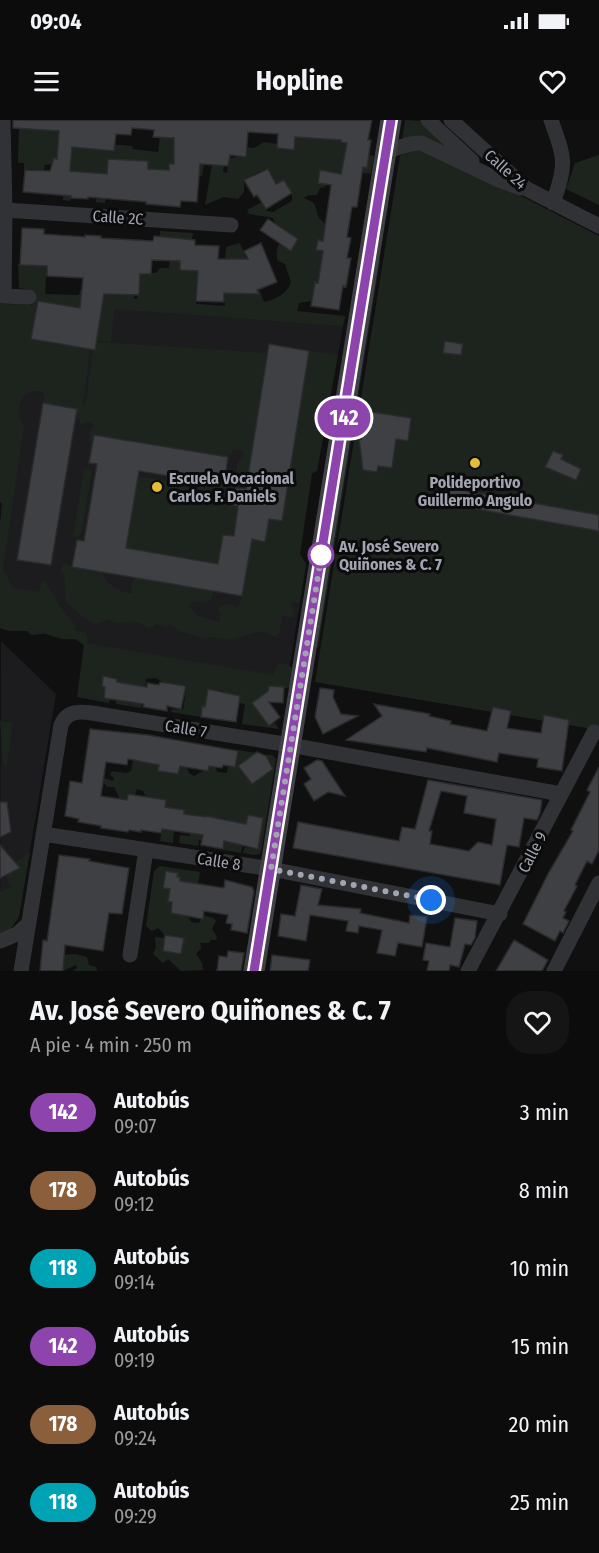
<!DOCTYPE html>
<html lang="es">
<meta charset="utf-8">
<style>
:root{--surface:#0c0c0d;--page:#151516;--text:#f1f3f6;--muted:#9a9b9d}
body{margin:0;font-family:"Fira Sans Condensed",sans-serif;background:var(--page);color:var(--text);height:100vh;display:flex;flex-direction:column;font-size:22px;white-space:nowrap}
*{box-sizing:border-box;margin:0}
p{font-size:20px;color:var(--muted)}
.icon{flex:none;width:33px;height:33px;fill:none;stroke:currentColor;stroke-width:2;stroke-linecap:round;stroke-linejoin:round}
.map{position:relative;height:851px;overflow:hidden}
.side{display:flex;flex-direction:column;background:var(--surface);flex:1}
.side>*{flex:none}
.badge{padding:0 12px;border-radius:20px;font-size:21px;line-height:39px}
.you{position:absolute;width:30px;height:30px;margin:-15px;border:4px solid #fff;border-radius:50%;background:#1a73e8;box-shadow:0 0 0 9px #1a73e833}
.map>.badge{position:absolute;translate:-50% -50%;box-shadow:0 0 0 3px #fff}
.round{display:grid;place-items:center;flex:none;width:63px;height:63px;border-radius:24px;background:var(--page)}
.summary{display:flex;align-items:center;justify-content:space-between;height:102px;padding:0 30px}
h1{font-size:28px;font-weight:700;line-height:45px}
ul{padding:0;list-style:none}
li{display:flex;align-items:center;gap:18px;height:78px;padding:0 30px}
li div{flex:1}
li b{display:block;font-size:22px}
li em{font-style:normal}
li .badge{min-width:66px;font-weight:700;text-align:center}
.status{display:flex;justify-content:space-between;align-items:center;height:42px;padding:0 30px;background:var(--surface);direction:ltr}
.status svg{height:16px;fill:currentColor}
header{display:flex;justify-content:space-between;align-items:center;height:78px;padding:0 30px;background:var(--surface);font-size:27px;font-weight:700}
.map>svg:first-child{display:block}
.built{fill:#1c1c1e}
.green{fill:#1d241e}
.building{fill:#3f4044;stroke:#2b2a2d;stroke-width:1.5;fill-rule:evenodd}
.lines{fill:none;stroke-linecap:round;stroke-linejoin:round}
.street{stroke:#313236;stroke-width:15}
.secondary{stroke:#404046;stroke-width:21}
.line-casing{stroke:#fff;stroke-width:14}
.line{stroke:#8e44ad;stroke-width:9}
.walk{stroke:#a2a5b1;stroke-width:6;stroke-dasharray:0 10.8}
.poi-dot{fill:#e4bc35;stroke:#0b0b0c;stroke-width:2}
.stop-dot{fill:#fff;stroke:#8e44ad;stroke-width:3}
.labels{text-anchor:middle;stroke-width:6;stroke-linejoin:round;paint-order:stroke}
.street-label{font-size:16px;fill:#a2a5b1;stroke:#0b0b0c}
.poi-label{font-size:16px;font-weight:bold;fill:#a2a5b1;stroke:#0b0b0c;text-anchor:start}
.stop-label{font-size:16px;font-weight:bold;fill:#a2a5b1;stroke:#0b0b0c;text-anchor:start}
</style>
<div class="status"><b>09:04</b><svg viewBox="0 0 49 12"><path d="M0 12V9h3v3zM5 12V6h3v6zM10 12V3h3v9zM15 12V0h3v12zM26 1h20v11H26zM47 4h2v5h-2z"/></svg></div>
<header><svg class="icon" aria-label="menu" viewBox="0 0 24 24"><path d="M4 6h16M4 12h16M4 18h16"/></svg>Hopline<svg class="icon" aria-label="heart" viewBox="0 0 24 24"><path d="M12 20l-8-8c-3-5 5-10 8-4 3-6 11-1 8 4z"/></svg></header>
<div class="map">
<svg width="599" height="851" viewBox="0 0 599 851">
<rect width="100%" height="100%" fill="#101011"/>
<path class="built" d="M33 173 345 196 317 351 312 353 300 434 306 444 288 558 86 523 87 517 1 494 0 407 6 351 0 311V184H31Z
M1 521 56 574 19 796 17 801 0 814Z"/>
<path class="green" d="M162 0 181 13 204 44 202 56C189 55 181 44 169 44L168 57 155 49H148V42L132 41 108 48 105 83 96 82 97 71 71 78 70 81 63 80V76L67 75 68 40 54 39 53 44 45 45 44 50 24 49V43H18L19 8 41 10H94L93 30H100V23L132 26 133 29 158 32Z
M296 0 344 3 341 22 347 23 366 47 369 35 374 36 371 54 342 50 339 54 320 51 318 63 326 64 325 67 320 68 317 75H309L304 78 314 83 319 98 325 104 328 117 325 121 318 120 316 130 323 131 318 162 315 163 311 181 299 183 297 191 345 196 343 206 114 189 111 222 97 220 101 191 37 181 31 219 90 229 83 285 86 283 93 229H95L96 222 267 233 247 362C234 354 233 347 244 336L242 330H234L228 337 94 315 92 323 89 322 90 312 94 305 89 302 80 304V299L77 296 76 288 43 283 45 277 42 271C19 268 14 290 24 306L3 449 7 454 12 468 40 472 41 463 45 461 61 488 75 505 74 510 85 512 87 517V523L273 555 277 545C283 542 289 545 294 549L291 567 287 568 269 566 268 578 264 574 252 583 269 606 275 603 279 609 242 604 245 584 239 583 240 576 224 573V571L208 569 205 587H202L201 597 171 592 172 589 183 590 187 565 167 564 155 558 146 559 141 588 116 584 117 558 103 557 102 566 105 567 104 577 110 579 109 583 77 577 84 525 75 519C63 520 57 518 46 514 42 513 36 515 31 515L27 511H9L0 508V404L2 383 0 382V184L33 185 32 170 19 168 18 143 20 145 47 146 45 174 79 175 80 170 96 172 98 161 82 160 81 149 116 161 115 175H122L123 161 134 175V179H137L140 154 156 153 160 148H169L172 118 160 117V111L193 113 192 119H182L180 150 198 151 196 184 225 186V173H238L243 139H225L226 127 240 123 264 182C275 180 288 173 291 162L285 144 278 141C276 136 276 128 280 123L291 131 298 119 276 104 273 98 249 94 247 90 262 82 267 91 274 92C280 86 287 86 292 80V73L284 60 276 64 267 49 262 52 260 51 244 60V72L238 79 224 77 205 85 212 45 224 46 223 52 227 53 229 39 238 36 247 27 254 28 264 22 278 24V29L294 30Z
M405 0 423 1 459 32 402 21Z
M412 27 453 41 599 116V606L592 609 315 562 400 36Z
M599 35V85L566 69 575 43Z
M378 140H380L318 528 316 527Z
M309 231 338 235 317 351 312 353 300 434 306 444 300 482 291 483 294 492 292 498 282 495 280 512 276 516H271L264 511 228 520 213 517 204 518 181 512 171 505 166 507 157 504 149 509C130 493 125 509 108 499 104 501 99 504 94 503 90 503 68 485 67 482 62 471 69 460 61 449L65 443 72 447 102 452C104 464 122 474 132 473L131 465 135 458 214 468 212 479 204 483 197 481 192 482 188 486 198 496 219 502 220 494 218 491 219 486 232 484 238 488 242 476 252 419 265 421 269 399 282 401Z
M84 348 92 350 81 415 79 414 78 417 73 416Z
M138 357 169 361 177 358 224 365 230 362 236 368 234 385 257 389 237 394 233 416 223 415 217 450 210 442 103 424 101 413 128 417Z
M0 601 13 603 6 650 3 639Z
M238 630 256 633 242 643 240 648 252 664 273 649 265 635H272L276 639 262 727 260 734 254 735 243 733 245 727 258 729 263 698 248 695 246 704 232 702 243 724 241 733 223 730 227 699 206 696 202 721 199 720 198 726 179 723 180 715 189 716 191 714H196L198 697 184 694V690L170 687 166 709 174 711 173 723 160 721 166 680 146 677 143 671 137 669 135 675 127 680 120 679 114 667H107L103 662 104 658 113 661 114 658 110 655 112 651 126 653 131 651 134 637 144 642 159 645 158 651 178 654 181 636 189 634 187 647 189 653 194 656 205 650 208 651 210 643 216 647 217 652 227 653 228 646H235Z
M30 732 19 796 11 809 0 814V772L11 767 6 755 20 749 15 743Z
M160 746 200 752 198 764 196 763 169 782H172L171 793 188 796 191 802 199 803 203 795 213 798 216 801 212 809 217 817 216 820H211L209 823H200L201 828 196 834 202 843 203 850 181 851 168 839 163 843 153 834 156 827 155 817 165 818 163 831 181 834 183 818 165 815 158 808 152 811 146 806 154 751Z
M75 834 87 837 89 845 96 847 97 851H73L77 848 76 845 63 851 64 835Z"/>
<path class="building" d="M13 0H372L368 20H371L367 48 363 47 357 87H352L347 117 351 118 347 138H351L346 167 343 166 339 190 311 186 315 162 318 163 323 131 316 130 318 120 323 121 331 65 318 63 320 50 341 54 347 23 341 22V20L295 17 294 30 277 28 278 14 248 12 246 37 230 35 228 46 200 44 197 82 181 81 180 87 146 84V82L88 77V79L71 78V76L23 72 25 50 50 51 54 38 57 39 59 11 13 8ZM132 8 154 10 153 17 174 18V44H169V50L148 49V41L108 39 107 54 70 51 72 27 114 31 116 14 131 15Z
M268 49 276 64 284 60 292 73 266 89 257 75 254 77 244 60Z
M268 99 298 119 291 131 260 110Z
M22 108 44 109V114L85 117V115L101 116V118L153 121 154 116 195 120V125L219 126 218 139H248L244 131 261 123 277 162 257 170 259 174 224 173V182L196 181 198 151 180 150V141L152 140 151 154H140L139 175 104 174 95 230 31 219 38 181 80 188 83 158 47 156V146L20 145Z
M445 221 463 224 461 235 443 233Z
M269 224 309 231 282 401 269 399 265 422 252 419 242 476 72 447 77 420 84 421 97 344 89 343 94 315 228 337 224 365 139 351 126 428 218 444 223 415 234 416 238 386 233 385 236 368 246 369Z
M43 283 77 289 51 445 17 440Z
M365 291 411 298 408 321 396 319 392 348 378 346 377 352 363 350 359 319H361Z
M553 331 563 335 561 339 581 349 576 360 545 347Z
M440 366 599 395V411L437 382Z
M103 556 117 559V562L147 567V563L159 565 160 562 186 566 181 589 167 586V591L143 587 144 584 104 578 105 567 102 566Z
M269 566 284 567 283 583 269 582 280 597 269 606 252 583 268 571Z
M320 568 334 570 333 577 341 594 358 596 323 614 315 597Z
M208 569 240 576 236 602 201 597 202 586 205 587Z
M374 584 430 594 429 596 451 601 450 604 487 611 493 587 511 591 507 608 541 613 544 595 569 600 562 651 537 647 538 639 499 633 497 642 427 628 426 632 346 620 382 596Z
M90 609 148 615 238 631 235 647 223 645 222 648 209 646 208 651 180 646 178 654 158 651 159 645 128 639 127 645 106 642 101 676 127 680 128 674 166 680 165 687 184 690V694L206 697V696L246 704 248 695 263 698 258 729 224 721 223 729 201 725 203 715 162 709 161 713 141 710V712L129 710 128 712 101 708V706L78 702 79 699 65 696 70 661 82 663Z
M257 632 266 636 273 649 252 664 238 646Z
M317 640 322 641 345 676 328 672 314 681 304 664 311 659 304 648Z
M599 647V730L592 744 587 741 575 765 577 766 564 791 566 792 563 798 569 801 563 813 560 811 555 821 523 804 549 752 573 711 571 710 590 672 587 670Z
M428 660 542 680 540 693 537 700 524 698 519 727 507 725 500 765 293 728 298 702 399 721 402 707 415 709ZM441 671 467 676 464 693 496 699 492 725 478 722 469 731 430 724 432 711H429Z
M0 682H7L11 712 0 717Z
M0 725 20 748 0 758Z
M59 735 90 739 89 741 129 748 122 794 109 793 103 831 65 825 63 851H40L43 820 47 821Z
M166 751 178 753 177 757H180V761L224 768 225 760 252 767 254 771 247 813 231 810 232 804 226 803 228 795 204 791 203 799 171 793 172 782H168L170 769 163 768Z
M301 765 322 769 318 785 361 789 360 793 409 803 410 795 427 797 422 827 398 823 395 836 377 833 382 810 359 806 358 813 346 811 348 801 310 795 306 821 278 816 281 794 295 796Z
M455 798 477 801 475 818 471 825 465 824 459 847 450 845 449 851H427L429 841 423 840 426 823 450 827Z
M165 815 184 818 181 834 163 831Z
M514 820 548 840 542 851H496Z
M228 831 244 833 241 851H217L219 836 227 837Z
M272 835 310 840 308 851H270Z"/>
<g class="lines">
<path class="street" d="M3 0 5 90 4 176
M428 0 472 41
M451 0 527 69 599 106
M551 0C565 39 567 43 553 83
M386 31C399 29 408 22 421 23L501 61 521 68
M5 90 231 105
M0 176 29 177
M43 714 271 749 500 794
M0 821 17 814 28 804
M130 835 146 730
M21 851 61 605C67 591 78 591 92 593L290 625 561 674
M468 851 594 612
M554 851 599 763"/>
<path class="secondary" d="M254 851 391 0"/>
</g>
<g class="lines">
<defs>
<path id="line" d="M254 851 391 0"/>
</defs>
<use href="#line" class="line-casing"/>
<use href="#line" class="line"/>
<path class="walk" d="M321 435 322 431 271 749 431 780"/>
</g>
<g class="poi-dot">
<circle cx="475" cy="343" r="6"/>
<circle cx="157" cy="367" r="6"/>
</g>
<circle class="stop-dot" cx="321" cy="435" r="12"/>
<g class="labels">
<g class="street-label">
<text transform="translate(506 49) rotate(42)" y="6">Calle 24</text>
<text transform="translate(118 97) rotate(4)" y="6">Calle 2C</text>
<text transform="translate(186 608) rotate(9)" y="6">Calle 7</text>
<text transform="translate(532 732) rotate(-63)" y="6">Calle 9</text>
<text transform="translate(219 741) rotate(9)" y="6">Calle 8</text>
</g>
<g class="poi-label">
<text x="169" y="364">Escuela Vocacional<tspan x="169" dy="18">Carlos F. Daniels</tspan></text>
<text x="475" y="368" text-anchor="middle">Polideportivo<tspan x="475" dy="18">Guillermo Angulo</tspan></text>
</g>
<g class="stop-label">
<text x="339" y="432">Av. José Severo<tspan x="339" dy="18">Quiñones &amp; C. 7</tspan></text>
</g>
</g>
</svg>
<div class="you" style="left:431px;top:780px"></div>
<b class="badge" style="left:344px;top:298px;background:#8e44ad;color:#fff">142</b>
</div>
<section class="side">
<div class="summary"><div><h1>Av. José Severo Quiñones &amp; C. 7</h1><p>A pie · 4 min · 250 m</p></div><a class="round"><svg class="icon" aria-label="heart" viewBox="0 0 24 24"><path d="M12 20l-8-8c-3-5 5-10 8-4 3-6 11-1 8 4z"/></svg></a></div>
<ul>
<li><span class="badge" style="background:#8e44ad;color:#fff">142</span><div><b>Autobús</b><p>09:07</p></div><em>3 min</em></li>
<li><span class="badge" style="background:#8b5e3c;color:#fff">178</span><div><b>Autobús</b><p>09:12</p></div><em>8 min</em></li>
<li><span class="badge" style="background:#00a3b4;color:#fff">118</span><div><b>Autobús</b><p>09:14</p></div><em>10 min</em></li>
<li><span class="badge" style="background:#8e44ad;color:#fff">142</span><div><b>Autobús</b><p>09:19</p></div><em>15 min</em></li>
<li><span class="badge" style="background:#8b5e3c;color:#fff">178</span><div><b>Autobús</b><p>09:24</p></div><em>20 min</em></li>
<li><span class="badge" style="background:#00a3b4;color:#fff">118</span><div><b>Autobús</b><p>09:29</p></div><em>25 min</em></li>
</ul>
</section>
